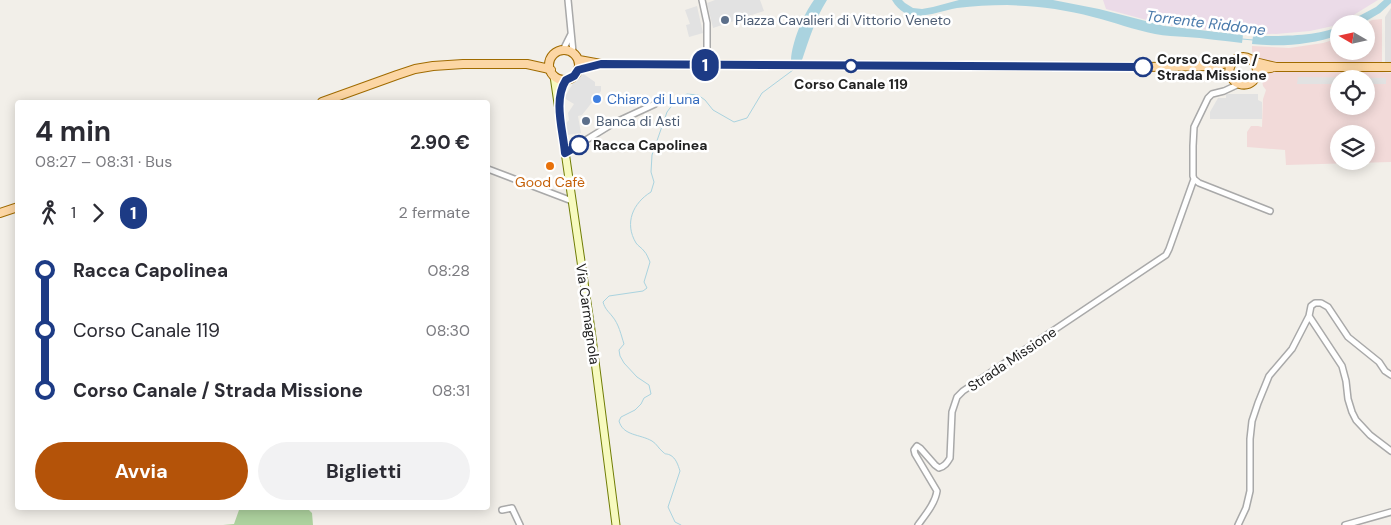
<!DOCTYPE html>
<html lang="it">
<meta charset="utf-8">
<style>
:root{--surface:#fff;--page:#f2f2f3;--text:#2b2b33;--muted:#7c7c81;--accent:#b45309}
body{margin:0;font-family:"DM Sans",sans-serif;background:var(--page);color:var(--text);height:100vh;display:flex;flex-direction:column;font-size:19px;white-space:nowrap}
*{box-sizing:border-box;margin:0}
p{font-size:16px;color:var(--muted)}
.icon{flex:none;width:28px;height:28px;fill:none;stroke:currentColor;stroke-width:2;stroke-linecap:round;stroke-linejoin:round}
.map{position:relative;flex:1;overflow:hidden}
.sheet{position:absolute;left:15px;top:100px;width:475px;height:410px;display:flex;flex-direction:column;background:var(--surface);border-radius:5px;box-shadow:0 2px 12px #0003}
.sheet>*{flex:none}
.badge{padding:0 10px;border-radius:16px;font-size:18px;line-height:32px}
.needle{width:32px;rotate:279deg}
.tools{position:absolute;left:1330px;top:15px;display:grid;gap:10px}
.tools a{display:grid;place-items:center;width:45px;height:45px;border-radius:50%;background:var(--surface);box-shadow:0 2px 12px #0003;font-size:25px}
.map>.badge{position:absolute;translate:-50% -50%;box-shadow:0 0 0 2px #fff}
.legs{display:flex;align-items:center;gap:8px;height:55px;padding:0 20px;font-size:16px}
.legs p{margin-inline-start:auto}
.head{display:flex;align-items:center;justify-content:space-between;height:85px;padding:0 20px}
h1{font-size:28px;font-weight:700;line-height:38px}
.primary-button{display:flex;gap:10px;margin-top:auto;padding:10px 20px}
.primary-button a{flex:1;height:58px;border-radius:30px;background:var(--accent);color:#fff;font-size:20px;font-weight:700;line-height:58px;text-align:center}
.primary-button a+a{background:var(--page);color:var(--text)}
ul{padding:0 20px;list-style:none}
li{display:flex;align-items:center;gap:18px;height:60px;font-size:19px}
li i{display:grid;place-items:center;width:8px;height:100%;margin:0 6px;background:currentColor}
li i::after{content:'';width:12px;height:12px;margin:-6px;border:4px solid;border-radius:50%;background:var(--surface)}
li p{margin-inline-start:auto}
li:first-child i{background:linear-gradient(#0000 50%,currentColor 0)}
li:last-child i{background:linear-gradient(currentColor 50%,#0000 0)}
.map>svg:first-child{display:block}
.residential{fill:#e0dfdf}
.commercial{fill:#f2dad9;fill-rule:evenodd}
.industrial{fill:#ebdbe8}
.forest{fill:#add19e}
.parking{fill:#e2e2e2}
.water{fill:#aad3df}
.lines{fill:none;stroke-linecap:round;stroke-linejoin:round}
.stream{stroke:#aad3df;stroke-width:1}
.minor-casing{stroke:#a9a9a9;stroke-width:8}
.secondary-casing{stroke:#707d05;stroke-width:9}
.primary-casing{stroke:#a06b00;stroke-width:10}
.minor{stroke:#fff;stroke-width:5}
.secondary{stroke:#f7fabf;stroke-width:7}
.primary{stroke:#fcd6a4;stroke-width:8}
.line-1-casing{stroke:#fff;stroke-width:11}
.line-1{stroke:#1d3b85;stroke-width:8}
.service-dot{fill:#5c6f8a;stroke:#fff;stroke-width:2}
.stop-1-dot{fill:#fff;stroke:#1d3b85;stroke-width:2.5}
.shop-dot{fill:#3f7fe0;stroke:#fff;stroke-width:2}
.food-dot{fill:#e8710a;stroke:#fff;stroke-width:2}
.labels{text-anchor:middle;stroke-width:5;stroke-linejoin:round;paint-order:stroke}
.service-label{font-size:14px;fill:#4e5e75;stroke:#fff;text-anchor:start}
.stop-label{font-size:14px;font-weight:bold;fill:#222;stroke:#fff;text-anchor:start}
.shop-label{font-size:14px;fill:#366cbe;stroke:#fff;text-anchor:start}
.food-label{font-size:14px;fill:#c56008;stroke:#fff}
.street-label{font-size:14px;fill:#222;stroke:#fff}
.water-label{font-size:15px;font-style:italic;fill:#4a7aab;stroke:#fff}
</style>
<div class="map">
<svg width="1391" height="525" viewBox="0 0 1391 525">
<rect width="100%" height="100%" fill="#f2efe9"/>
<path class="residential" d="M1391 8V62H1385V17Z"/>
<path class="commercial" d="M1382 19V72L1391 73V162L1286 165 1285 150 1247 147V132L1251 126H1258L1262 127 1263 99 1266 90 1263 86 1261 75 1262 60 1252 52V46L1289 48 1323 43 1339 38V51H1366V24H1365L1372 20ZM1339 79H1366V106H1339ZM1339 134H1366V161H1339Z"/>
<path class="industrial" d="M1103 0H1378L1352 16 1333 26 1310 31 1276 34 1237 33 1165 25 1106 9Z"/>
<path class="forest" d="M247 508H307L312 513 313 525H223L234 524 239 510Z"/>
<path class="parking" d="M715 0H760L764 11 713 28 707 3Z
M697 6 703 33 689 37 686 25 690 24 685 10Z
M582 73 595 82V86H601V91L582 115 578 116 581 133 567 135 566 123 569 120 568 113 574 104 564 98 572 85 573 81Z
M1298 77 1386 78V84H1366V79H1339V84H1297Z
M1226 94H1258V100L1262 102V119H1210V112L1218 98H1226Z"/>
<path class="water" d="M814 0H827C815 19 809 40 802 60H791C792 42 803 15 814 0Z
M892 0H902L905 3 913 8 922 9 933 7 959 0H1053L1099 9 1165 26 1243 35 1242 43C1223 41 1204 38 1186 37 1176 36 1165 36 1155 34 1134 30 1114 22 1093 17 1065 9 1036 6 1007 5 990 5 973 6 957 8 933 12 908 27 892 0Z
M1384 0H1391V3L1380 13 1361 24H1344L1376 7Z
M1339 26V35C1311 45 1280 47 1252 44L1253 36C1277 36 1317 37 1339 26Z"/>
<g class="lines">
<path class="stream" d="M1242 39 1253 40
M681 525 675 522 668 507 680 471C678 465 676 458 670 455 665 453 666 455 663 452 658 448 657 444 652 441 640 434 623 436 619 421L621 417 635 410 641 404 644 398 651 394 649 385 637 377 624 363 620 356 619 350 624 344C621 335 619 324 612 316 608 311 605 309 603 302L609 296 643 291 647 288 644 282 650 262C648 258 647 254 644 251 642 248 638 246 636 243 624 223 633 203 651 192L654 182 651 172 652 155 667 112 676 100 687 94 698 95 705 100 713 110 734 122 747 118 762 93 793 70 794 68"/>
<defs>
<path id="minor" d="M568 0 573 52
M702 0 707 23V65
M563 50 571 34
M1239 84 1224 91 1212 94 1208 98 1194 127 1193 146V176L1194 179 1199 183 1270 211
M565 153 612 124 655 104
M488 169 572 201
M1391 375 1385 371 1379 362 1348 337 1328 307 1321 303H1315L1311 306 1309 316 1342 366 1346 381 1348 399 1352 412 1356 420 1370 435 1391 451
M502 510 512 508 520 525
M918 525C925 515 935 504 937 491L915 454 914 450 917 446 920 448 935 465 939 468C945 466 947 463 950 458L952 412 957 397 963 391 1166 255 1169 249 1194 179
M1238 525 1246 508 1250 491V439L1252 421 1258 403 1269 376 1292 349 1309 316
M1345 525 1391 512"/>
<path id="secondary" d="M554 76 591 330 616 525
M560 96 563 85 566 80"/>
<path id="primary" d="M549 65a15 15 0 1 1 30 0a15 15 0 1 1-30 0Z
M579 60 601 64 1143 67 1212 66 1232 62
M1255 62 1276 67H1391
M1257 74C1258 60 1246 53 1234 60 1231 64 1228 69 1230 74 1233 84 1245 88 1253 81 1256 78 1256 74 1260 72 1263 69 1267 68 1271 68
M322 102 397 75 415 69 433 66 463 64H527L545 68 551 70
M0 213 18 207"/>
</defs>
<use href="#minor" class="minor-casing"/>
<use href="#secondary" class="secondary-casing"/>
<use href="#primary" class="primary-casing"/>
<use href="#minor" class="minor"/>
<use href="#secondary" class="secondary"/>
<use href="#primary" class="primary"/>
</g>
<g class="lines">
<defs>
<path id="line-1" d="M579 145 565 153C563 130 553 100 566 80L574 76 578 70 601 64 1143 67"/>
</defs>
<use href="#line-1" class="line-1-casing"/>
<use href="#line-1" class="line-1"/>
</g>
<g class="service-dot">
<circle cx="725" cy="20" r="5"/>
<circle cx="586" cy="121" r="5"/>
</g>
<g class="stop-1-dot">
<circle cx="851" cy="66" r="6"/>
<circle cx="1143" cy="67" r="9"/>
<circle cx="579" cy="145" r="9"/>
</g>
<circle class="shop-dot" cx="597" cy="99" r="5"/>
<circle class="food-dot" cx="550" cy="166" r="5"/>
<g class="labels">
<g class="service-label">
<text x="735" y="25">Piazza Cavalieri di Vittorio Veneto</text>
<text x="596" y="126">Banca di Asti</text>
</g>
<g class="stop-label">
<text x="1157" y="64">Corso Canale /<tspan x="1157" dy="16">Strada Missione</tspan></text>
<text x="851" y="89" text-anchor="middle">Corso Canale 119</text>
<text x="593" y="150">Racca Capolinea</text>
</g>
<g class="shop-label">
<text x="607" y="104">Chiaro di Luna</text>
</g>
<g class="food-label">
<text x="550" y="187">Good Cafè</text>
</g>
<g class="street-label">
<text transform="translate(588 314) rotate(82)" y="5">Via Carmagnola</text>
<text transform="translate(1012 359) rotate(-34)" y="5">Strada Missione</text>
</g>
<g class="water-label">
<text transform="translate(1206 23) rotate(7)" y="5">Torrente Riddone</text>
</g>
</g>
</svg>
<div class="tools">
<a><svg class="needle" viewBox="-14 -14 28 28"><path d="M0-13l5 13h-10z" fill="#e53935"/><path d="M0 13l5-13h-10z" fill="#7c7c81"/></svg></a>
<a><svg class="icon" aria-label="locate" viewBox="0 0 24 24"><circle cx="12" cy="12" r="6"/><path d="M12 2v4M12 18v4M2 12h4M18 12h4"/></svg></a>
<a><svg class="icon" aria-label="layers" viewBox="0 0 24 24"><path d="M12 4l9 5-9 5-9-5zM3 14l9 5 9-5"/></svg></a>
</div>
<b class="badge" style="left:705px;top:65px;background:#1d3b85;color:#fff">1</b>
<section class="sheet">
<div class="head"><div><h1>4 min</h1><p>08:27 – 08:31 · Bus</p></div><b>2.90 €</b></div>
<div class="legs"><svg class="icon" aria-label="walk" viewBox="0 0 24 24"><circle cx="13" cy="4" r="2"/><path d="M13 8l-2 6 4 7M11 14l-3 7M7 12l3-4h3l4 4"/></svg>1<svg class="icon" aria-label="forward" viewBox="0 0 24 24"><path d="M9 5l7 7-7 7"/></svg><b class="badge" style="background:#1d3b85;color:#fff">1</b><p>2 fermate</p></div>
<ul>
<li><i style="color:#1d3b85"></i><b>Racca Capolinea</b><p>08:28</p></li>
<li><i style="color:#1d3b85"></i><span>Corso Canale 119</span><p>08:30</p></li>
<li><i style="color:#1d3b85"></i><b>Corso Canale / Strada Missione</b><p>08:31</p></li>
</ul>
<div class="primary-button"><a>Avvia</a><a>Biglietti</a></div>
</section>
</div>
